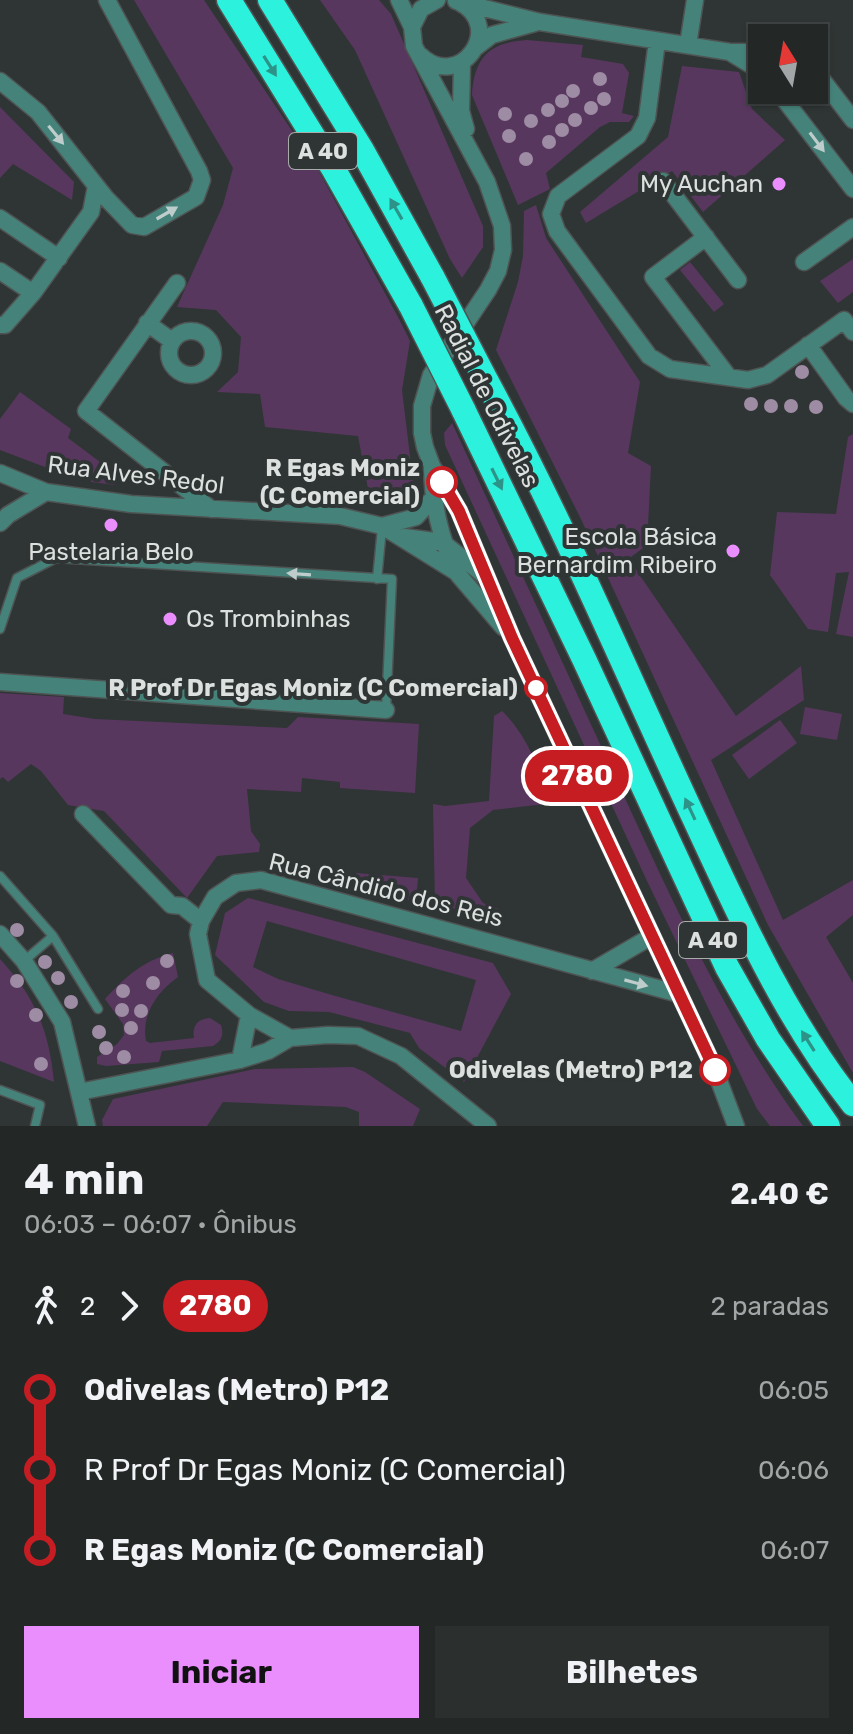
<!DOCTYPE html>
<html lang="pt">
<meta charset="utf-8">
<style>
:root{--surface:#232827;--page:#2b302f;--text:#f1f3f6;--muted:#a3a6a7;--line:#404444;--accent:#ea8dfd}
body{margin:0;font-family:Rubik,sans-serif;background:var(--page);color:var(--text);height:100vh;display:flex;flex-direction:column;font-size:30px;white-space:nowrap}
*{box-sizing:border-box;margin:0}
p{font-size:26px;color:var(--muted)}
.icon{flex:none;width:44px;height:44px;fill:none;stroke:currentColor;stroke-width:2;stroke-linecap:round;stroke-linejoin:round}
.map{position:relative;height:1126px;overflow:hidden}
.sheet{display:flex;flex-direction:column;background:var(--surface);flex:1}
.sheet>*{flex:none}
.badge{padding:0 16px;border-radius:26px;font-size:28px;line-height:52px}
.needle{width:52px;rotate:349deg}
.buttons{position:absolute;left:748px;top:24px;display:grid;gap:16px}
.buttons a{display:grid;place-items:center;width:80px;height:80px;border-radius:0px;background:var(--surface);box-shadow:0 2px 6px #0004,0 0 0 2px var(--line);font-size:40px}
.map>.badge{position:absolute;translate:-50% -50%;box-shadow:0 0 0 4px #fff}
.legs{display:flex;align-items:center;gap:12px;height:88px;padding:0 24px;font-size:26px}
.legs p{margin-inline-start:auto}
.headline{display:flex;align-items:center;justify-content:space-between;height:136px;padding:0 24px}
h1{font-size:44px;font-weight:700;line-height:60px}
.primary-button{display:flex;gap:16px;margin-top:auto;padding:16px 24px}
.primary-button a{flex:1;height:92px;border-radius:0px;background:var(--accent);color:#111;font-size:32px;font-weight:700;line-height:92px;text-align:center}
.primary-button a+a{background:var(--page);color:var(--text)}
ul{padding:0 24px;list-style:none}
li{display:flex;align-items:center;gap:28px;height:80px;font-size:30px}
li i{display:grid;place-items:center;width:12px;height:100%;margin:0 10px;background:currentColor}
li i::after{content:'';width:20px;height:20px;margin:-10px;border:6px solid;border-radius:50%;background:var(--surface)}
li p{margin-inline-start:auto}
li:first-child i{background:linear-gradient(#0000 50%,currentColor 0)}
li:last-child i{background:linear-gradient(currentColor 50%,#0000 0)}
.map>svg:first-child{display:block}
.green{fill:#58375f;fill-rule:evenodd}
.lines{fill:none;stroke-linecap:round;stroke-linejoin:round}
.lane-casing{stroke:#4e5453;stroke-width:11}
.street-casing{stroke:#4e5453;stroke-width:19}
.highway-casing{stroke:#4e5453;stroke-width:27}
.lane{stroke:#45837a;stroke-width:8}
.street{stroke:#45837a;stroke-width:16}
.highway{stroke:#2bf1dd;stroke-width:24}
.highway-bridge-casing{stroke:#4e5453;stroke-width:27;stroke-linecap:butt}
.highway-bridge{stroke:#2bf1dd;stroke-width:24}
.tree{fill:#9e8ca4}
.oneway{fill:#2d9388}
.oneway2{fill:#becdcb}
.line-1-casing{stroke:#fff;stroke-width:18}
.line-1{stroke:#c61d23;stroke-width:12}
.poi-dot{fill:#ea8dfd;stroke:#2f3534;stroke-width:3}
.stop-1-dot{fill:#fff;stroke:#c61d23;stroke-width:4}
.labels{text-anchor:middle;stroke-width:8;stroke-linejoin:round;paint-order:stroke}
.shield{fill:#2f3534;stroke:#a8adac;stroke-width:2}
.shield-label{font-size:22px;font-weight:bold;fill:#dce0df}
.poi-label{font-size:24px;fill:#dce0df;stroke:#2f3534;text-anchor:end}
.street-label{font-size:24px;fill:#dce0df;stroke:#2f3534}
.stop-label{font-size:24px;font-weight:bold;fill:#dce0df;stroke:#2f3534;text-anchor:end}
</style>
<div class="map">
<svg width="853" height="1126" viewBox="0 0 853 1126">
<rect width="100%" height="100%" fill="#2f3534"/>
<path class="green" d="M134 0H204L317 168 399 319 410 341 402 390 413 481 411 493 400 505 371 504 358 436 265 427 260 394 217 392 238 372 241 337 216 310 177 307 223 205 233 168Z
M320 0H379L391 14 483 226V247L462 278 450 259 355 50Z
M527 40 583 45 581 57 623 64 629 73 622 113 634 116 629 122H610L600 127 546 173 550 189 518 205 472 95C474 57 490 42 527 40Z
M682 66 739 72 752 109 785 140 703 212 672 171 586 223 580 212 668 137Z
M0 107 74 182 72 200 13 164 0 178Z
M536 205 546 238 640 382 628 453 651 466 647 545 631 557 630 561 736 716 801 666 804 700 711 760 783 920 853 880V915L826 937 853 983V1073L768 925 581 519 496 350 518 282 523 256 524 211Z
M853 259V292L838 303 820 281Z
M690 262 724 304 714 312 680 270Z
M20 392 71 429 68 438 112 471 115 485 91 482 92 477 75 474 74 478 0 450V419Z
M452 423C507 542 562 661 617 781 672 900 725 1020 803 1126H770L757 1109 647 881 445 445 444 433Z
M853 434V637L836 634 849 572 836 573 828 632 808 629 770 575 777 512 836 514 848 437Z
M0 693 64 697 63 714 95 719 287 728 298 717 419 724 415 793 340 788V782L302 778 301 792 247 789 251 831 260 844 259 852 217 856 187 898 104 811 68 805 41 771 31 764 8 782 3 777 0 779Z
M805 707 842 714 837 740 800 734Z
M502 711C526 734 543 772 545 804L493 810 470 828 466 878 483 903 501 910 498 920 435 904 433 804 445 806 489 801 494 716Z
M780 720 797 743 749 779 732 755Z
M356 873 418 878 416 902 353 885Z
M248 898 493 963 511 994 464 1082 419 1048 410 1033 329 1012 289 1011 264 1002 215 955 225 913ZM267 921 476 980 461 1031 332 995 278 979 253 967Z
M173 953 178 977C158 991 141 1014 146 1041L150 1043 194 1038C192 1026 197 1019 210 1018L221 1025C224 1035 222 1041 213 1046L162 1051 159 1062 106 1066 97 1064V1057L117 1044 124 1035 123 1024 105 999C126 976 143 961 173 953Z
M0 959C35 997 49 1030 54 1082L0 1061Z
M353 1067 365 1072 420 1109 413 1126H359V1112L346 1107 223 1102 207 1126H103L102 1120 113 1099 255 1069Z"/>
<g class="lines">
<defs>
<path id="lane" d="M377 579 382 528
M0 629 17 578 56 558 392 579 386 710
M0 876 53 936 24 961
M53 936 98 1009
M0 1090 40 1105 35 1126"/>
<path id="street" d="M399 0 412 27 414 46 487 182 502 226 503 250 498 271 488 290 431 375 422 406V433L425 447 432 466 459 511 512 638 715 1070 736 1126
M456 1 540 22 730 52H762
M412 27 421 9 437 0
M657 41 647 118 638 136 558 196 551 214 557 231 649 356 670 369 748 380 767 375 844 320 853 332
M688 45 695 0
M475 48 492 35 535 23
M731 53 762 72
M420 55C459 93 507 27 459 2
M462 62 461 111 466 129
M814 69 853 120
M0 81 38 112 105 197 132 225 144 227 196 197 202 180 199 171 107 0
M777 90 853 189
M663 181 738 280
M0 218 59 258
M706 237 653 277 728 376
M804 262 853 227
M0 271 33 293
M177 283 86 411 211 509
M147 323 172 341
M0 325H5L33 293 91 212 96 186
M169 353a22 22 0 1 1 44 0a22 22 0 1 1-44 0Z
M808 345 846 398 853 404
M432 468C433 506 440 537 456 572
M0 473 46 492 131 504 340 516 382 526 456 572 503 627
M0 523 8 515 46 492
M382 526 416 517 433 498
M404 537 442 542 485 576
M0 682 386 710
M83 814 171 905 182 906 201 921
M0 934 24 961 62 1022 87 1126
M592 971 652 936
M249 1015 290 1038
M240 1060 249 1015 207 980 198 934 201 921 215 897 236 883 261 880 679 994
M79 1092 240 1060 268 1051 290 1038 328 1035 358 1036 401 1056 488 1126"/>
<path id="highway" d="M229 0 334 170 411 306
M270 0 362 150 433 278
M486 380C563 522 626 672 694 818 740 917 785 1018 853 1104
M463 409 584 659 727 967 768 1039 828 1126"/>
</defs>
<use href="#lane" class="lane-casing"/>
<use href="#street" class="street-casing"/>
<use href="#highway" class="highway-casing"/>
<use href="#lane" class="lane"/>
<use href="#street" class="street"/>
<use href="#highway" class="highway"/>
<defs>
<path id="highway-bridge" d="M433 278 486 380
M411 306 463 409"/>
</defs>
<use href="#highway-bridge" class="highway-bridge-casing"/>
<use href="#highway-bridge" class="highway-bridge"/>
</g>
<g class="tree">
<circle cx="600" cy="79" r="7"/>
<circle cx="573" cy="91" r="7"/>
<circle cx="604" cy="99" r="7"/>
<circle cx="562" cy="101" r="7"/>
<circle cx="591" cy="108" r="7"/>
<circle cx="548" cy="110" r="7"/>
<circle cx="505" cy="114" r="7"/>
<circle cx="575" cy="120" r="7"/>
<circle cx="531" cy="121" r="7"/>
<circle cx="562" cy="130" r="7"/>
<circle cx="509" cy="136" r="7"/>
<circle cx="549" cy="142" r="7"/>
<circle cx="526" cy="159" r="7"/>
<circle cx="802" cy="372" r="7"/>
<circle cx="751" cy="404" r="7"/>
<circle cx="771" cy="406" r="7"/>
<circle cx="791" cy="406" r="7"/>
<circle cx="816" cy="407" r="7"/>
<circle cx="17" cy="930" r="7"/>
<circle cx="167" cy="961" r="7"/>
<circle cx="45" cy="962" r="7"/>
<circle cx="58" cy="978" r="7"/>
<circle cx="17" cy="981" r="7"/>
<circle cx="153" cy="983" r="7"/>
<circle cx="123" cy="991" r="7"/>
<circle cx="71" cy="1002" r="7"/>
<circle cx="122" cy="1010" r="7"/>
<circle cx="141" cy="1011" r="7"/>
<circle cx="36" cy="1015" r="7"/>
<circle cx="131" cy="1028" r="7"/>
<circle cx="99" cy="1032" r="7"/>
<circle cx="106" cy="1048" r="7"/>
<circle cx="124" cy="1057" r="7"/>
<circle cx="41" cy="1064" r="7"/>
</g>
<defs><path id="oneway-solid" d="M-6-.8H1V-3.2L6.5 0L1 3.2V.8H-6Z" transform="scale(2)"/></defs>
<g class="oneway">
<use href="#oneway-solid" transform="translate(270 66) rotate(58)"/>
<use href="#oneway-solid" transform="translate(396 209) rotate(-120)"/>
<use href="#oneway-solid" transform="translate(497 479) rotate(64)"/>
<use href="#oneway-solid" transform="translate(690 809) rotate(-115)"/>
<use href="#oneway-solid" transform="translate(808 1041) rotate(-122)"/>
</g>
<g class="oneway2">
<use href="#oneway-solid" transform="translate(56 135) rotate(51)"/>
<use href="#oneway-solid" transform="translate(817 142) rotate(53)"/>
<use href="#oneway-solid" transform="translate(167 213) rotate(-30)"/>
<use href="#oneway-solid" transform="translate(299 574) rotate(-176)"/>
<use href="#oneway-solid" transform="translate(636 983) rotate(15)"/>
</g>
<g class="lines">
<defs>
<path id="line-1" d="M442 482 459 511 512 638 715 1070"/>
</defs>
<use href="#line-1" class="line-1-casing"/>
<use href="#line-1" class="line-1"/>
</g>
<g class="poi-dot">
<circle cx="779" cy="184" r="8"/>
<circle cx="111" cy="525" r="8"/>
<circle cx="733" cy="551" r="8"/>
<circle cx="170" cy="619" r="8"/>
</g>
<g class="stop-1-dot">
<circle cx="442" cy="482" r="14"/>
<circle cx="536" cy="688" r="10"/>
<circle cx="715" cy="1070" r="14"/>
</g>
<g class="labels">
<g class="shield">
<rect x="289" y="133" width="68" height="36" rx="6"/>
<rect x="679" y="922" width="68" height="36" rx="6"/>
</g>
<g class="shield-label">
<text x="323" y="159">A 40</text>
<text x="713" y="948">A 40</text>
</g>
<g class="poi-label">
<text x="763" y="192">My Auchan</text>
<text x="717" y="545">Escola Básica<tspan x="717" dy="28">Bernardim Ribeiro</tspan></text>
<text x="111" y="560" text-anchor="middle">Pastelaria Belo</text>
<text x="186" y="627" text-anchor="start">Os Trombinhas</text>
</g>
<g class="street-label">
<text transform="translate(487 396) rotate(63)" y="8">Radial de Odivelas</text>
<text transform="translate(136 475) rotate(7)" y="8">Rua Alves Redol</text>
<text transform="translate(386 890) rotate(14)" y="8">Rua Cândido dos Reis</text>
</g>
<g class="stop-label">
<text x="420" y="476">R Egas Moniz<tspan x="420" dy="28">(C Comercial)</tspan></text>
<text x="518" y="696">R Prof Dr Egas Moniz (C Comercial)</text>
<text x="693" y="1078">Odivelas (Metro) P12</text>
</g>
</g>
</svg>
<div class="buttons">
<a><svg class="needle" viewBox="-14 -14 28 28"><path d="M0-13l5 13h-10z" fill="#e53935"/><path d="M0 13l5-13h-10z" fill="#a3a6a7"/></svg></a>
</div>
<b class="badge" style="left:577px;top:776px;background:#c61d23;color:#fff">2780</b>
</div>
<section class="sheet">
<div class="headline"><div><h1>4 min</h1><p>06:03 – 06:07 · Ônibus</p></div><b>2.40 €</b></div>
<div class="legs"><svg class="icon" aria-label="walk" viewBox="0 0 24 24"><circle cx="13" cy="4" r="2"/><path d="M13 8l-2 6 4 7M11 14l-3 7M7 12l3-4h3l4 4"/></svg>2<svg class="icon" aria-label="forward" viewBox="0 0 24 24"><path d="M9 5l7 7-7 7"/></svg><b class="badge" style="background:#c61d23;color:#fff">2780</b><p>2 paradas</p></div>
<ul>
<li><i style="color:#c61d23"></i><b>Odivelas (Metro) P12</b><p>06:05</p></li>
<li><i style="color:#c61d23"></i><span>R Prof Dr Egas Moniz (C Comercial)</span><p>06:06</p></li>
<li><i style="color:#c61d23"></i><b>R Egas Moniz (C Comercial)</b><p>06:07</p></li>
</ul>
<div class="primary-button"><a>Iniciar</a><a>Bilhetes</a></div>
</section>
